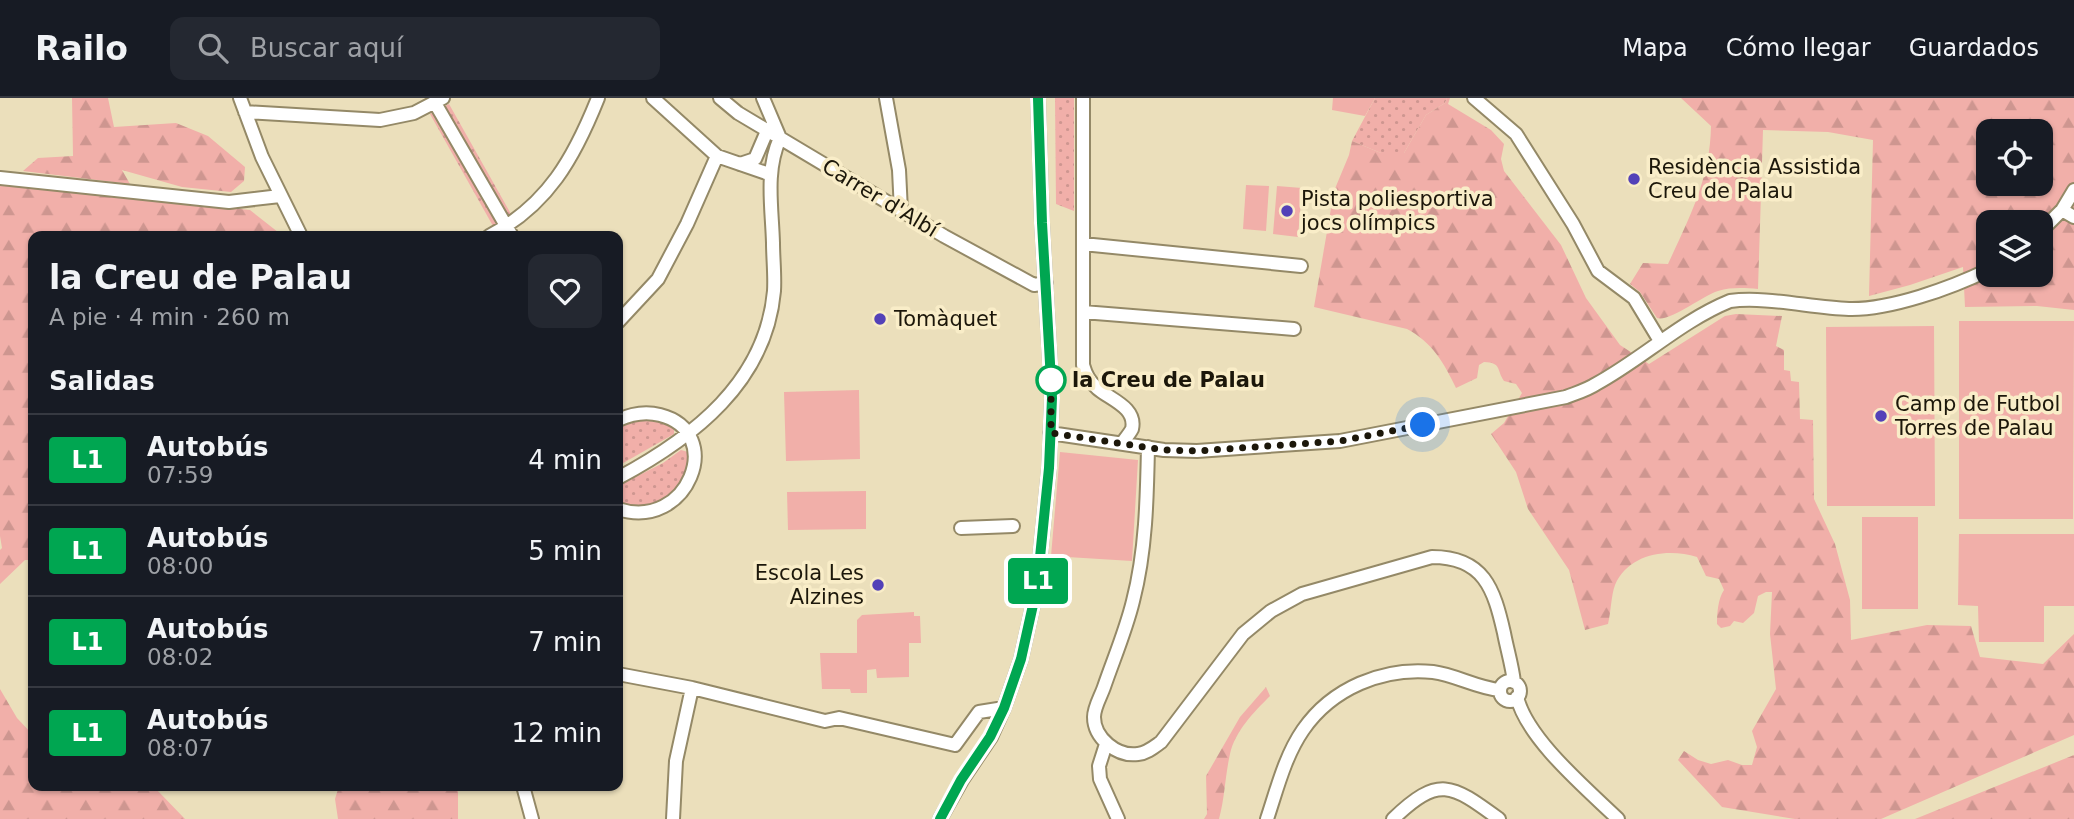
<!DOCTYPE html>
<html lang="es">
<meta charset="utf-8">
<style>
:root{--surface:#171b24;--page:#242831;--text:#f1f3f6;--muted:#9ea1a6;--line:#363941}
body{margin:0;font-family:"DejaVu Sans",sans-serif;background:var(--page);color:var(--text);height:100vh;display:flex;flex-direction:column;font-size:26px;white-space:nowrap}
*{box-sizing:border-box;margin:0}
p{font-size:23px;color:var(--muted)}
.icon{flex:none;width:38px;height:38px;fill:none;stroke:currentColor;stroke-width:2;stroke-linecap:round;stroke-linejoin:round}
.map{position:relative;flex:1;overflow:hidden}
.side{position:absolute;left:28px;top:133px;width:595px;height:560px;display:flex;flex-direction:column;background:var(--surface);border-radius:14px;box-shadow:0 2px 5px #0004}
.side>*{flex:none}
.badge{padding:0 14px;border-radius:5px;font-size:24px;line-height:46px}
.tools{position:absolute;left:1976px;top:21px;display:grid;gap:14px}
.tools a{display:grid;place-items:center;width:77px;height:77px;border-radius:14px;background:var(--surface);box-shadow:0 2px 5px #0004;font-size:35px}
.you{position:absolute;width:35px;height:35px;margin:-18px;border:5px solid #fff;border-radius:50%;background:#1a73e8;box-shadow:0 0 0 10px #1a73e833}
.map>.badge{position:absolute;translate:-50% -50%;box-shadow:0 0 0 4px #fff}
h2{padding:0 21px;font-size:26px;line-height:63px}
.round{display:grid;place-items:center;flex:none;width:74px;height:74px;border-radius:14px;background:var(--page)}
.headline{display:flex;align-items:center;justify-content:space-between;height:119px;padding:0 21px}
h1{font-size:33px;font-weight:700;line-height:52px}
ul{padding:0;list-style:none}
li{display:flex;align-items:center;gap:21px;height:91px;padding:0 21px;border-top:2px solid var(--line)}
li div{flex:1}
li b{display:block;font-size:26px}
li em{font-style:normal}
li .badge{min-width:77px;font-weight:700;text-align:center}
header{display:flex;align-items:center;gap:42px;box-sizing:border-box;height:98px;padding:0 35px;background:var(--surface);border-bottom:2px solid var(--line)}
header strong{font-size:33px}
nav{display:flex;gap:38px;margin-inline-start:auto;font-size:24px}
.search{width:490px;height:63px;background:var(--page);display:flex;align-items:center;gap:18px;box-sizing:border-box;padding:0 24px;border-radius:14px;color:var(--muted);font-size:26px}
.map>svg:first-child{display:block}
.grass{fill:url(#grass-dots)}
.forest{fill:url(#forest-firs);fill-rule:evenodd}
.green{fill:#f1afa9}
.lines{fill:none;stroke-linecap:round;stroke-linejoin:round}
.minor-casing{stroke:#948967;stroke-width:16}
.minor{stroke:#fff;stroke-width:12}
.line-casing{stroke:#fff;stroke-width:16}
.line{stroke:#00a651;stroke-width:10}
.walk{stroke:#1c170a;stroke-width:7;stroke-dasharray:0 12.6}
.poi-dot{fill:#5341b8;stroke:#f9edc8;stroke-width:2.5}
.stop-dot{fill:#fff;stroke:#00a651;stroke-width:3.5}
.labels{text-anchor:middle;stroke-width:7;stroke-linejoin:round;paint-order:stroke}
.poi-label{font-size:21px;fill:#1c170a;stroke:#f9edc8;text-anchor:start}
.street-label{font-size:21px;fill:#1c170a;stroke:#f9edc8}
.stop-label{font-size:21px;font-weight:bold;fill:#1c170a;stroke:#f9edc8;text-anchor:start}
</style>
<header>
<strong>Railo</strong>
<div class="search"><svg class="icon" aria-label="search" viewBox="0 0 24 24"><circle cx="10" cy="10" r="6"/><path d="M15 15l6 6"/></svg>Buscar aquí</div>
<nav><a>Mapa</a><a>Cómo llegar</a><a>Guardados</a></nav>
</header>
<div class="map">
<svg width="2074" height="721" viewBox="0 0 2074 721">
<defs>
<pattern id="grass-dots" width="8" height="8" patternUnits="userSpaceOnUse" patternTransform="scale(1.75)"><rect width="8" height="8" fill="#f1afa9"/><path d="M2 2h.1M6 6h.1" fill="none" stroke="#ce9690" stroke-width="1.8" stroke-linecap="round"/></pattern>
<pattern id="forest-firs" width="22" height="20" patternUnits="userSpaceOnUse" patternTransform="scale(1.75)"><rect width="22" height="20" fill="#f1afa9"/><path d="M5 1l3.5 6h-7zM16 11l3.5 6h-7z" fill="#ce9690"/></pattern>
</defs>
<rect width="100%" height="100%" fill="#ebdfbb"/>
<path class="grass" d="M1055 0H1074V113L1056 106Z
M1375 0H1447L1445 5 1426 17 1404 55H1381L1352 43Z
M449 6 511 116 493 128 430 16Z
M637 321H658L674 327V336L618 368V330Z
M681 352 688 354C690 364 689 368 685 376 673 404 645 414 618 405V388L663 365Z"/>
<path class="forest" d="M72 0H108L114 29 176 25 208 38 245 69 244 83 231 94 182 89 122 72 130 86 23 73 38 60 73 58Z
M1447 0H1450L1448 6 1491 32 1504 46 1501 61 1504 73 1561 147 1586 200 1620 247 1649 266 1725 218 1736 216 1782 218 1776 248 1784 252V272L1790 273 1791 283 1799 284 1800 321 1813 322 1814 401 1835 446 1850 502 1851 542 1927 527 1971 528 1980 559 2043 566 2074 536V637L1881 721H1795L1722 709 1678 662 1684 653 1698 662 1711 666 1728 662 1742 667H1752L1757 649 1752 633 1776 591 1770 536 1772 494H1766L1758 498 1754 515 1743 525 1734 523 1730 528 1721 530 1717 526C1717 515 1718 501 1724 492L1719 481 1706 478 1697 459C1668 450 1629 455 1615 487 1611 498 1611 514 1608 526L1585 532 1569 472 1528 411 1516 374 1491 336 1504 325 1522 295 1516 286 1504 283C1496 271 1502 265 1484 264L1479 267 1477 280 1456 290C1444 265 1432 244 1407 231L1314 209 1334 93 1349 57 1352 43 1381 55H1404L1426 17 1445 5Z
M1681 0H2074V212L2037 208 1965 209 1963 169 1910 187 1869 198 1873 42 1828 34 1763 32 1758 191C1744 190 1732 189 1718 193 1702 198 1670 224 1657 220L1640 194 1630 186 1643 165 1668 166C1690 118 1710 81 1711 28ZM1988 33H2040V86H1988ZM1988 124H2040V177H1988Z
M0 86 250 112 283 138H33V462H25L0 486V452L2 450 0 438Z
M1266 589 1270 598C1254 614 1235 633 1230 656 1225 678 1225 699 1219 721H1204L1207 716 1206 678 1240 619Z
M0 591 17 620 33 637V688H148L157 692 185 721H0Z
M2074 657V721H1915Z
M339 688H458V721H338L335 701Z"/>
<path class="green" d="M1333 0H1375L1365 18 1332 12Z
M1246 87 1269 88 1266 133 1243 131Z
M1277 88 1302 90 1298 139 1273 136Z
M1959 223H2074L2073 421H1959Z
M1934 228 1935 408H1827L1826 229Z
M859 292 860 361 786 363 784 294Z
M1060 354 1138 362 1132 463 1051 458Z
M866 393V431L788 432 787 394Z
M1862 419H1918V511H1862Z
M1959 436H2074V508H2044V544H1979L1978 508 1958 507Z
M914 514V518H920L921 545H909V579L877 580 876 571 867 572V595H851L850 591H822L820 555H857V522L862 517Z"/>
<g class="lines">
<defs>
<path id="minor" d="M240 0 262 59 301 138
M653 0 717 58 769 76
M720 0 738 15 944 138 1034 187 1046 185
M886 0 899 72 901 113
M1083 0V267C1086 277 1089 283 1097 290 1109 301 1137 309 1132 331 1130 335 1125 341 1122 345
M1474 0 1516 36 1573 126 1598 173 1634 200 1660 243
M435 5 512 138
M245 14 380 22 414 15 443 0
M740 66 755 61 767 33
M0 80 229 104 280 98
M2062 112 2074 119
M2040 134 2062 112 2074 92
M489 138C548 107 574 60 598 0
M1083 146 1301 168
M1083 214 1294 231
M618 224 658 181 687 126 717 58
M618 322C631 316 645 313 660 317 727 334 688 434 618 411
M1050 335 1164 352 1197 353 1310 345 1340 343 1566 299C1576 295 1587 292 1596 286 1642 261 1681 223 1730 203 1766 198 1812 210 1849 211 1890 212 1951 190 1988 172
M1148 349C1147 400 1146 453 1133 503 1126 532 1114 560 1104 589 1101 598 1094 609 1094 619 1094 640 1117 659 1138 656 1147 655 1154 649 1161 644L1243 536 1271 513 1302 496 1432 459C1484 459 1494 491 1504 535 1507 551 1512 567 1514 584
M618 380C693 340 766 284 774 193 775 177 773 160 773 145 772 109 765 73 780 40L763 0
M961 430 1013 428
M618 576 692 590 825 623 839 620 955 647 979 614 1004 610
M1500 593a10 10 0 1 1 20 0a10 10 0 1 1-20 0Z
M1517 599C1527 641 1587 691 1618 721
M1106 646 1099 668 1100 681 1118 721
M523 688 532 721
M673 721 676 663 692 590
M940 721 962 682 991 639 1004 610 1021 561 1037 489 1049 370 1052 300 1042 125 1038 0
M1267 721C1277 691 1285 658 1303 632 1332 590 1383 569 1433 574 1456 577 1477 590 1500 592
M1393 721C1439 677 1451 686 1499 721"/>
</defs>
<use href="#minor" class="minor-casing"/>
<use href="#minor" class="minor"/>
</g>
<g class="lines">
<defs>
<path id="line" d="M940 721 961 682 990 639 1004 610 1021 561 1037 489 1049 370 1052 300 1042 125 1038 0"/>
</defs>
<use href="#line" class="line-casing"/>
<use href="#line" class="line"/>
<path class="walk" d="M1051 282V279V335L1164 352 1197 353 1340 343 1423 327"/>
</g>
<g class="poi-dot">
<circle cx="1634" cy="81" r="7"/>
<circle cx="1287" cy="113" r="7"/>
<circle cx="880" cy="221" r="7"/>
<circle cx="1881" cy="318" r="7"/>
<circle cx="878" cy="487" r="7"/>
</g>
<circle class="stop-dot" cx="1051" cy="282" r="14"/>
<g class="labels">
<g class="poi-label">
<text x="1648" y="76">Residència Assistida<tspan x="1648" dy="24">Creu de Palau</tspan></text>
<text x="1301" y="108">Pista poliesportiva<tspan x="1301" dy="24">jocs olímpics</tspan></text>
<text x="894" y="228">Tomàquet</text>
<text x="1895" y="313">Camp de Futbol<tspan x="1895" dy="24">Torres de Palau</tspan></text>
<text x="864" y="482" text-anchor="end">Escola Les<tspan x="864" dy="24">Alzines</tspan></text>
</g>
<g class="street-label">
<text transform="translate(880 100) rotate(31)" y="7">Carrer d'Albí</text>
</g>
<g class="stop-label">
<text x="1072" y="289">la Creu de Palau</text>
</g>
</g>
</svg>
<div class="tools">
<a><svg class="icon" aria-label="locate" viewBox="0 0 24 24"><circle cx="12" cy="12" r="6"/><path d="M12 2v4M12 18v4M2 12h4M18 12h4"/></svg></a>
<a><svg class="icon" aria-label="layers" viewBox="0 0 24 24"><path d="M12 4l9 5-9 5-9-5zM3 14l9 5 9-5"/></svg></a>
</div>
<div class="you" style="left:1423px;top:327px"></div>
<b class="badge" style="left:1038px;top:483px;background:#00a651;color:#fff">L1</b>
<section class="side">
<div class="headline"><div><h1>la Creu de Palau</h1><p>A pie · 4 min · 260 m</p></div><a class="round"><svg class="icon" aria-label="heart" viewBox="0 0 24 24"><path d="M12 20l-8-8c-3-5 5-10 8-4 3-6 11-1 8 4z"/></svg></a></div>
<h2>Salidas</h2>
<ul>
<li><span class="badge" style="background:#00a651;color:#fff">L1</span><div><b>Autobús</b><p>07:59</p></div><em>4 min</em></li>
<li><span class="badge" style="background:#00a651;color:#fff">L1</span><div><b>Autobús</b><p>08:00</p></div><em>5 min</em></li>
<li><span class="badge" style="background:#00a651;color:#fff">L1</span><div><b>Autobús</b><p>08:02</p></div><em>7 min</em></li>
<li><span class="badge" style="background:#00a651;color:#fff">L1</span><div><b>Autobús</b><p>08:07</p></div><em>12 min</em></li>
</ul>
</section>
</div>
